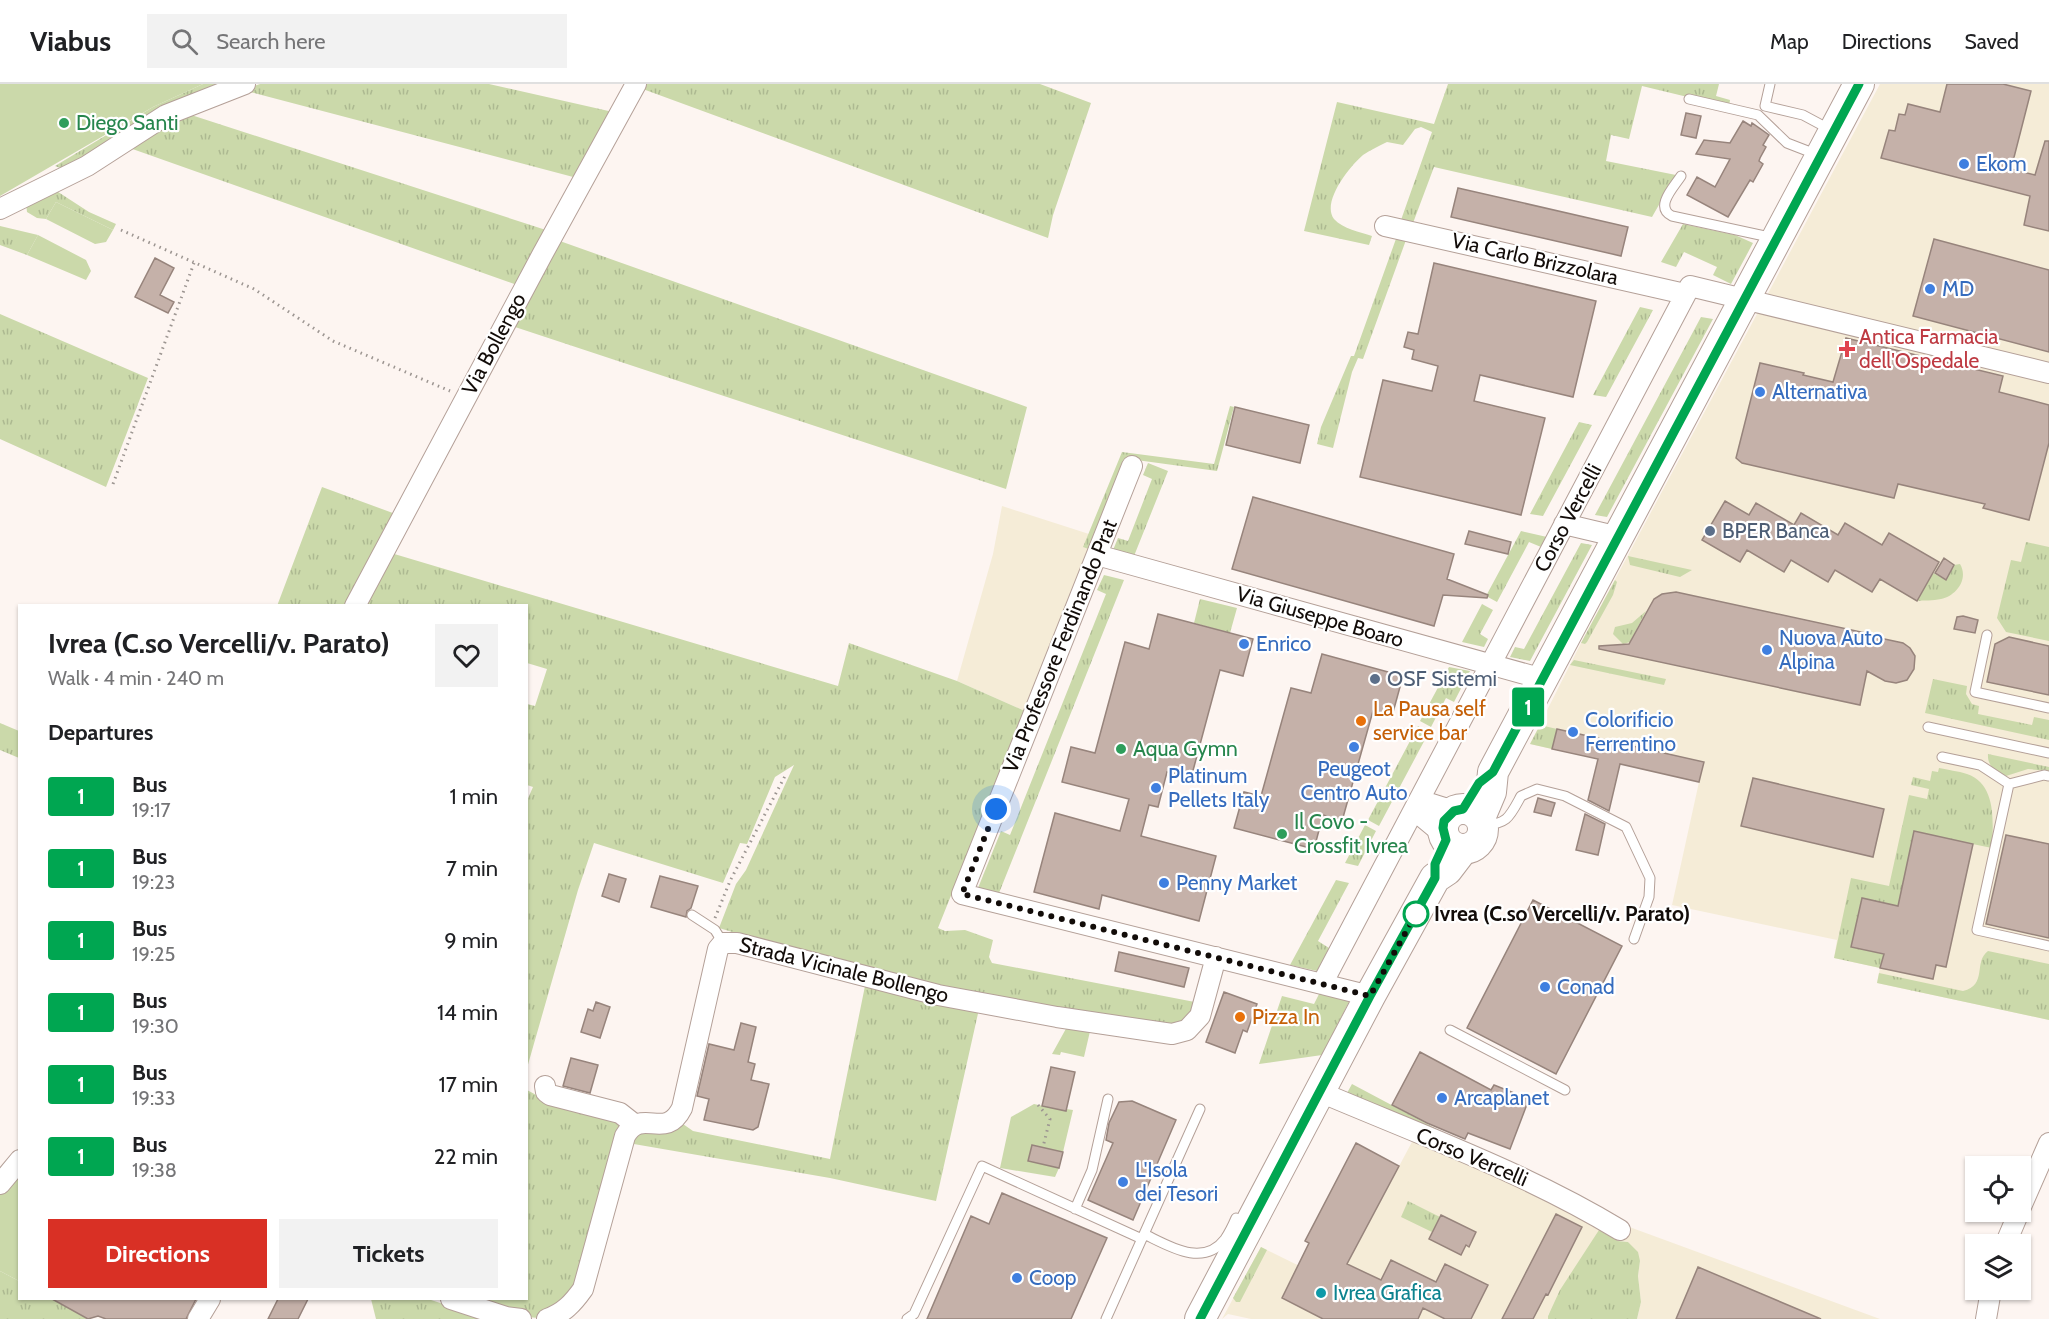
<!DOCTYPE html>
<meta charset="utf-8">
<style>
:root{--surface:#fff;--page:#f2f2f2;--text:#202124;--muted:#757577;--line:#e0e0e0;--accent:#d93025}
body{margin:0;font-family:Cabin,sans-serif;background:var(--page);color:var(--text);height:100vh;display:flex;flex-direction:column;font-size:22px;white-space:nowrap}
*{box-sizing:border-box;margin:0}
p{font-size:20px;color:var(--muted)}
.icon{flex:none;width:33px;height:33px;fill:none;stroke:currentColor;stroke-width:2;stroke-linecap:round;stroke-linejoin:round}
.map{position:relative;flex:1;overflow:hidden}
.details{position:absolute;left:18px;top:520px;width:510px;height:696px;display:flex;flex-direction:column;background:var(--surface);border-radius:0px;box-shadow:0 2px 4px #0004}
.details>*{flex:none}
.badge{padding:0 12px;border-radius:4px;font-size:21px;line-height:39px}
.buttons{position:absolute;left:1965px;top:1072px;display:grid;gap:12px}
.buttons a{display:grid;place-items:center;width:66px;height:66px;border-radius:0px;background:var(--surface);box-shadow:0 2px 4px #0004;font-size:30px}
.you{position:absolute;width:30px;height:30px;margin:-15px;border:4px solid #fff;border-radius:50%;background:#1a73e8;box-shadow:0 0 0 9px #1a73e833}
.map>.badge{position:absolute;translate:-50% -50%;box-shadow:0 0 0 3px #fff}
h2{padding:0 30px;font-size:22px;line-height:54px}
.round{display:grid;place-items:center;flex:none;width:63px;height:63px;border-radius:0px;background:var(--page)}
.overview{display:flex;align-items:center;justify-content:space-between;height:102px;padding:0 30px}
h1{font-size:28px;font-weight:800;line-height:45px}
.button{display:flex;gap:12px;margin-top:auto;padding:12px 30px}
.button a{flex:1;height:69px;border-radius:0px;background:var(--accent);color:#fff;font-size:24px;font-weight:800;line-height:69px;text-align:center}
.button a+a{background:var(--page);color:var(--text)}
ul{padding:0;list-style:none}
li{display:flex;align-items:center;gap:18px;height:72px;padding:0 30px}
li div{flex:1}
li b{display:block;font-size:22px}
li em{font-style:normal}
li .badge{min-width:66px;font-weight:700;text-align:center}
header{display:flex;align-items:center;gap:36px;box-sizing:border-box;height:84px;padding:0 30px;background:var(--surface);border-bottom:2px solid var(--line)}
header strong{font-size:28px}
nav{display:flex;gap:33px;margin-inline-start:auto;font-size:21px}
.search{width:420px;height:54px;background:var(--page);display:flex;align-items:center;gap:15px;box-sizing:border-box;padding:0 21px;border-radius:0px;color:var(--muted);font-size:22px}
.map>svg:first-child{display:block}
.industrial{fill:#f5ecd7}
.grass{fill:url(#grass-tufts)}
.garden{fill:#cbd9aa}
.building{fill:#c5b1a9;stroke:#97847c;stroke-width:1.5}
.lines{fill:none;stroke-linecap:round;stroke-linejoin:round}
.lane-casing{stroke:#b4a098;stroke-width:11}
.street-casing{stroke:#b4a098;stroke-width:22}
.primary-casing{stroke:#b4a098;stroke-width:32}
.path{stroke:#9c9591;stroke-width:3;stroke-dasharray:1.5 4.5;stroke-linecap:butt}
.lane{stroke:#fff;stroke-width:9}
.street{stroke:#fff;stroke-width:20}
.primary{stroke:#fff;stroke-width:30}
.line-casing{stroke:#fff;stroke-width:14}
.line{stroke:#00a651;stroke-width:9}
.walk{stroke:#120c09;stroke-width:6;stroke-dasharray:0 10.8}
.leisure-dot{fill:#2e9e5b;stroke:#fff;stroke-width:2}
.shop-dot{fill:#3f7fe0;stroke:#fff;stroke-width:2}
.health-dot{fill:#e0444e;stroke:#fff;stroke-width:2}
.service-dot{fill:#5c6f8a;stroke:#fff;stroke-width:2}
.food-dot{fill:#e8710a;stroke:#fff;stroke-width:2}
.stop-dot{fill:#fff;stroke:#00a651;stroke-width:3}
.culture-dot{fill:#0f9aa8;stroke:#fff;stroke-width:2}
.labels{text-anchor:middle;stroke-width:4.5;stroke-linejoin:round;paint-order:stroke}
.leisure-label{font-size:21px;fill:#27864d;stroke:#fff;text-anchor:start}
.shop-label{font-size:21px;fill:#366cbe;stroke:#fff;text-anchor:start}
.street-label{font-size:21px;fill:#120c09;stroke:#fff}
.health-label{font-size:21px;fill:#be3a42;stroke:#fff;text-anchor:start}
.service-label{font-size:21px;fill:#4e5e75;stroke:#fff;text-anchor:start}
.food-label{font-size:21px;fill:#c56008;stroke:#fff;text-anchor:start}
.stop-label{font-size:21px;font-weight:bold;fill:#120c09;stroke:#fff;text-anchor:start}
.culture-label{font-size:21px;fill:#0d838f;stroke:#fff;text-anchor:start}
</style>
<header>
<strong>Viabus</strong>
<div class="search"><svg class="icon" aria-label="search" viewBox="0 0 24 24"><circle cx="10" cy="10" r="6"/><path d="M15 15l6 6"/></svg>Search here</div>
<nav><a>Map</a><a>Directions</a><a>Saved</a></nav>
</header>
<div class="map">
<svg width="2049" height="1235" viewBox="0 0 2049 1235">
<defs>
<pattern id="grass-tufts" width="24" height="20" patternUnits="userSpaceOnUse" patternTransform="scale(1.5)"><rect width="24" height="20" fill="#cbd9aa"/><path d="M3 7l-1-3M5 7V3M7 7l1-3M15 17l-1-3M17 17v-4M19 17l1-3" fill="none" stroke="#adb991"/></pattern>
</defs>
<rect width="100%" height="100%" fill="#fdf5f1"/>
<path class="industrial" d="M1880 0H2049V936L1877 899 1880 884 1834 874 1837 856 1672 821 1699 698 1530 660 1581 559Z
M1002 422 1089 450 1084 463 1091 466 1025 627 957 597 993 470Z
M1421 1041 1624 1141 1880 1235H1637L1641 1218 1638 1192 1640 1177 1628 1158 1618 1157 1600 1146 1548 1231V1235H1251L1228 1230 1222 1235 1261 1163 1342 1203 1353 1183 1347 1180Z"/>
<path class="grass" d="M203 0H220L68 87 55 82 153 23Z
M260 0H489L613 28 577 94 243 6Z
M642 0H1040L1091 19 1053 131 1048 154 640 4Z
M1448 0H1719L1716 12 1730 16 1729 23 1642 2 1629 55 1611 51 1606 77 1676 91 1652 133 1434 83 1413 139 1401 136 1432 48 1421 43 1415 45 1403 61 1387 58C1379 62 1370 66 1363 71 1350 82 1321 118 1334 135 1343 145 1360 148 1372 152L1369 161 1304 147 1337 18 1434 40Z
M182 28 549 147 520 202 124 62Z
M52 104 89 128 116 140 113 146 56 118 46 135 37 134 27 128 26 119Z
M1683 140 1735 151 1753 159 1731 200 1713 191 1717 183 1684 168 1676 183 1661 178Z
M0 142 38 151 27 171 0 161Z
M1397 152 1406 156 1363 275 1358 274 1352 288 1333 364 1317 360 1321 343 1351 272H1354Z
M557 156 1027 323 1006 405 512 242Z
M1640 223 1653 226 1606 313 1593 311Z
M0 230 148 294 106 403 0 355Z
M1701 233 1713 235 1607 433 1595 431Z
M1230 322 1234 323 1217 387 1129 375 1091 466 1083 463 1122 368 1214 380Z
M1579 338 1592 341 1543 432 1530 430Z
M1148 379 1168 387 1134 472 1113 466 1118 454 1128 457 1152 395 1143 391Z
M322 403 401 432 351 522H277Z
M1521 447 1547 453 1541 463 1529 458 1497 518 1486 512Z
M2026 458 2049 463V557L2006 548 1997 534 2011 476 2021 478Z
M1581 459 1592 461 1530 577 1510 573 1515 563 1524 565Z
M391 469 838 602 849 559 957 597 1025 627 938 844 945 847 965 846 993 856 989 873 992 879 1200 919 1192 934 1166 945 855 885 719 844 736 800 746 786 794 681 775 693 747 760 740 759 723 799 594 759 578 806 527 984 526 719 533 703 527 701V620L535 622 547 585 527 579 526 522H363Z
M1628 472 1692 486 1680 493 1630 481Z
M1960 480C1969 495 1956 512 1941 515 1933 517 1924 516 1917 517L1933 489 1946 496 1954 481Z
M1104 491 1124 496 997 814 976 809 1001 747 1010 751 1106 510 1097 506Z
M1615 496 1617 498 1613 511 1587 558 1585 560 1581 559Z
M1200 515 1237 524 1230 549 1194 539Z
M1482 520 1493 526 1480 550 1488 555 1484 563 1462 558Z
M1646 527 1630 558 1623 560 1613 550 1615 543 1632 539Z
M1574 576 1666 595 1664 601 1570 581Z
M1449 583 1470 587 1454 618 1446 614 1431 643 1420 637Z
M1933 595 1967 602 1966 610 1972 620 1979 622 1978 630 2032 641 2034 633 2049 636V656L1925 629Z
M0 639 19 647V674L0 666Z
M1540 641 1557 645 1552 665 1530 660Z
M1418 642 1429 648 1379 742 1368 736Z
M1988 670 2049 683V687L2028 685 2006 692C1996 688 1987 682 1988 670Z
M1939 684C1948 686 1958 687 1967 690 1997 700 1993 739 1992 764L1914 748 1898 822 1862 815 1851 863 1884 870 1880 884 1834 874 1851 794 1889 802 1909 711 1927 715 1929 705 1911 701 1913 693 1930 697 1932 687 1938 688Z
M1365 741 1376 747 1358 782 1345 779Z
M1336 796 1349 799 1318 857 1329 864 1317 887 1290 881Z
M1988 867 2049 880V936L1877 899 1879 889 1963 907C1988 901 1973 878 1988 867Z
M866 897 979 925 936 1117 830 1094 628 1059 635 1049 683 1040 693 1047 830 1075Z
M1320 908 1350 916 1322 971 1259 980 1282 912 1314 920Z
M1352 1000 1463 1059 1347 1009Z
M527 1006 540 1013 624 1037 578 1207 539 1234 527 1233 464 1215H526Z
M1408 1117 1440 1133 1432 1148 1401 1133Z
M1599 1146 1618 1157 1628 1158 1638 1168 1640 1177 1638 1192 1641 1218 1637 1235H1548V1232L1560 1206Z
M1261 1163 1267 1166 1240 1218H1236L1233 1214Z
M0 1187 19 1197 20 1215H52L88 1235H0Z
M371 1215H428L489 1235H376Z"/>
<path class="garden" d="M0 0H203L153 23 0 112Z
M56 118 113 146 106 158 95 160 46 135Z
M38 151 86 176 91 187 86 196 27 171Z
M1068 941 1091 943 1084 973 1061 968 1060 971 1052 970Z
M1034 1020 1066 1027V1025L1073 1026 1063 1068 1032 1061 1028 1077 1059 1084 1055 1093 1000 1084 1011 1033Z
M19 1086V1197L0 1187V1110Z"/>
<path class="building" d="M1947 0H2003L2031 7 2011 85 2035 91 2045 57H2049V147L2024 141 2030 112 1881 74 1889 46 1895 47 1899 30 1905 31 1908 20 1940 28Z
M1686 29 1701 32 1696 54 1681 51Z
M1743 37 1751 42 1752 39 1769 51 1763 61 1766 63 1760 74 1759 77 1763 80 1753 98 1750 96 1728 133 1687 111 1697 93 1715 103 1730 75 1696 70 1704 56 1730 59Z
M1458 104 1628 143 1621 172 1451 133Z
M1934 155 2049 186V268L1913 232Z
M155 174 174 184 160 211 174 218 168 229 135 213Z
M1434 179 1596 217 1573 313 1480 291 1474 317 1545 334 1521 431 1360 393 1383 296 1432 307 1438 282 1412 275 1414 266 1404 263 1408 248 1418 250Z
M1846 254 2003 292 1999 308 2049 321V359L2029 436 1983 424 1985 420 1898 400 1894 414 1742 379 1736 374 1760 279 1804 289 1803 291 1833 298Z
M1235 323 1309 341 1300 379 1226 361Z
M1253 413 1454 470 1447 495 1488 511 1487 514 1443 511 1434 542 1232 485Z
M1725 417 1749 431 1756 419 1794 441 1801 429 1838 451 1845 439 1882 461 1889 449 1939 478 1917 517 1880 495 1872 508 1835 486 1828 498 1791 476 1784 488 1747 466 1740 478 1702 456Z
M1469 447 1511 458 1508 470 1465 460Z
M1944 474 1954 481 1946 496 1935 489Z
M1676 508 1875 551V553L1903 559 1910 564 1915 572 1914 585 1907 596 1896 599 1885 597 1867 587 1860 621 1599 565V562L1629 560 1654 515 1662 510Z
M1158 530 1253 555 1243 592 1220 586 1191 694 1167 688 1158 723 1149 721 1141 752 1216 772 1199 837 1102 811 1099 825 1034 808 1055 729 1120 747 1129 715 1062 698 1071 663 1095 669 1125 558 1149 565Z
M1963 532 1978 536 1975 549 1954 545 1957 533Z
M2009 553 2049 562V611L1987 598 1995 560Z
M1322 570 1403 592 1392 632 1373 627 1342 737 1323 731 1314 765 1234 744 1244 708 1261 712 1291 604 1311 609Z
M1557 645 1704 678 1699 698 1620 680 1609 727 1588 716 1598 675 1552 665Z
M1753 694 1884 725 1873 773 1741 742Z
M1538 714 1555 719 1551 732 1534 728Z
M1585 730 1605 740 1598 771 1576 766Z
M1914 747 1973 760 1946 883 1936 881 1933 895 1880 884 1884 870 1851 863 1862 814 1898 822Z
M2006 751 2049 760V854L1986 840Z
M609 790 626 795 619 818 602 812Z
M660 792 698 802 691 824 687 827 686 833 651 823Z
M1533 816 1622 862 1556 990 1467 944Z
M1119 868 1189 884 1184 903 1115 887Z
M1224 908 1257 920 1247 948 1243 946 1235 969 1206 958Z
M596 918 610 923 600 954 581 948 588 925 593 927Z
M741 939 756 943 748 978 755 980 751 996 769 1000 758 1043 753 1046 704 1036 709 1015 697 1012 709 960 734 966Z
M1420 968 1491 1006 1494 1001 1529 1015 1510 1065 1468 1049 1465 1055 1427 1039 1392 1021Z
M571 974 598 981 590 1009 563 1002Z
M1051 983 1075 988 1066 1027 1042 1022Z
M1132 1017 1176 1036 1133 1136 1088 1116 1113 1059 1106 1056 1109 1039 1119 1018Z
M1356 1059 1399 1082 1347 1180 1381 1196 1391 1176 1436 1198 1445 1180 1488 1201 1471 1235H1445L1423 1224 1418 1235H1323L1282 1214 1309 1159 1305 1157Z
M1032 1061 1063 1068 1059 1084 1028 1077Z
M1002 1109 1107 1154 1071 1235H927L971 1132 989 1140Z
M1556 1130 1582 1143 1548 1211 1546 1210 1533 1235H1502Z
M1441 1131 1476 1148 1469 1163 1466 1161 1461 1171 1429 1155Z
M1698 1183 1821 1235H1676Z
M52 1215H196L186 1235H106L98 1232 88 1235Z
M278 1215H308L298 1235H268Z"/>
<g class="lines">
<defs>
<path id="lane" d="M1770 0 1765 22 1803 31 1831 46
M1689 15 1758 31 1787 59 1818 71
M1681 92C1674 103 1654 123 1672 132L1774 154
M1987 551 1975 608 2049 624
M1928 643 2049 669
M1942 673 1980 681 2009 700
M2049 692 2044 691 2009 700 1977 846 2049 862
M1483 742C1508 739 1509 734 1521 712L1537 705 1565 712 1626 743 1650 794 1649 813 1634 855
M692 831 715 846 723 859
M1450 946 1565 1006
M1075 1125 1092 1086 1108 1015
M1144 1150C1169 1162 1203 1184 1225 1155 1229 1149 1233 1141 1236 1134
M907 1235 914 1230 982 1082 1142 1155
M1106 1235 1200 1025"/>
<path id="street" d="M0 125 87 82 166 31 245 0
M1385 142 1685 210
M1132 382 962 810 1370 912
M1564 440 1619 453
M1097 471 1543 595
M355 522 542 171 636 0
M1419 716 1454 727
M1414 726 1443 750
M1322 900 1690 202 2049 289
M545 1002 546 1008 550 1011 620 1029 634 1040
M1320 1008C1421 1051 1526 1089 1620 1146
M0 1100 20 1076
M2020 1125 2049 1059
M2005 1161 2019 1128
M451 1215 506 1233 521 1235
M198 1235 210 1215
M547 1235C564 1229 573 1219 583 1205L625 1052C642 1022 665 1058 682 1024L718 865 723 859H737L938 911 1057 933 1172 950 1187 946 1200 932 1216 873
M1986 1235 1991 1206"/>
<path id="primary" d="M1443 745a20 20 0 1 1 40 0a20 20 0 1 1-40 0Z
M1480 734 1491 708 1493 688 1859 0
M1200 1235 1370 912 1435 794 1447 786 1463 765"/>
</defs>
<use href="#lane" class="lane-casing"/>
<use href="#street" class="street-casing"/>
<use href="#primary" class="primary-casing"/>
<path class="path" d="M121 146 254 205 333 257 450 307
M113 400 194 179
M715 834 730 797 785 692
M1038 1021 1050 1035 1043 1063"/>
<use href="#lane" class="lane"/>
<use href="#street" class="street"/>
<use href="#primary" class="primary"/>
</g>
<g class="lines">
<defs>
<path id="line" d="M1200 1235 1370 912 1435 794V780L1446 756 1443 744 1444 737 1454 727 1463 725 1479 699 1493 688 1859 0"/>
</defs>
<use href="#line" class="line-casing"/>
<use href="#line" class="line"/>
<path class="walk" d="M996 725 962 810 1370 912 1416 830"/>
</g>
<g class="leisure-dot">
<circle cx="64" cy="39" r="6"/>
<circle cx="1121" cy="665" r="6"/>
<circle cx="1282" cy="750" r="6"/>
</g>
<g class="shop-dot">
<circle cx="1964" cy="80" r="6"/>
<circle cx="1930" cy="205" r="6"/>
<circle cx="1760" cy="308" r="6"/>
<circle cx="1244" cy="560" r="6"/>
<circle cx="1767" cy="566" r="6"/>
<circle cx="1573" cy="648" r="6"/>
<circle cx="1354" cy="663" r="6"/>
<circle cx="1156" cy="704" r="6"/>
<circle cx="1164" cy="799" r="6"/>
<circle cx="1545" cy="903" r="6"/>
<circle cx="1442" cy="1014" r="6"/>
<circle cx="1123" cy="1098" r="6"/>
<circle cx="1017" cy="1194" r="6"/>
</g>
<path class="health-dot" d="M1844 256h6v6h6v6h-6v6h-6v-6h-6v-6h6z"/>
<g class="service-dot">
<circle cx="1710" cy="447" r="6"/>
<circle cx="1375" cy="595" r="6"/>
</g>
<g class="food-dot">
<circle cx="1361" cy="637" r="6"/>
<circle cx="1240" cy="933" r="6"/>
</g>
<circle class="stop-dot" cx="1416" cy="830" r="12"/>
<circle class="culture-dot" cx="1321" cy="1209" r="6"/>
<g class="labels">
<g class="leisure-label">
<text x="76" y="46">Diego Santi</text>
<text x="1133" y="672">Aqua Gymn</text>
<text x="1294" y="745">Il Covo -<tspan x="1294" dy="24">Crossfit Ivrea</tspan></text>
</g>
<g class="shop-label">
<text x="1976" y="87">Ekom</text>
<text x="1942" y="212">MD</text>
<text x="1772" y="315">Alternativa</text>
<text x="1779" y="561">Nuova Auto<tspan x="1779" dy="24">Alpina</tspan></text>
<text x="1256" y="567">Enrico</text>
<text x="1585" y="643">Colorificio<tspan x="1585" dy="24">Ferrentino</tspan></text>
<text x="1354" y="692" text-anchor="middle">Peugeot<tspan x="1354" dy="24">Centro Auto</tspan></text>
<text x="1168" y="699">Platinum<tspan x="1168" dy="24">Pellets Italy</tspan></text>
<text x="1176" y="806">Penny Market</text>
<text x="1557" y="910">Conad</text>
<text x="1454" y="1021">Arcaplanet</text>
<text x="1135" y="1093">L'Isola<tspan x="1135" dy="24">dei Tesori</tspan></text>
<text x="1029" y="1201">Coop</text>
</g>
<g class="street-label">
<text transform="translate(1535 175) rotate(13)" y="7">Via Carlo Brizzolara</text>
<text transform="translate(494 260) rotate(-62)" y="7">Via Bollengo</text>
<text transform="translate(1568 434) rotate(-62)" y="7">Corso Vercelli</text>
<text transform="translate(1320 533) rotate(16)" y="7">Via Giuseppe Boaro</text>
<text transform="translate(1060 562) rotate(-68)" y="7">Via Professore Ferdinando Prat</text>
<text transform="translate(844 886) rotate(14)" y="7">Strada Vicinale Bollengo</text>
<text transform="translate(1472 1073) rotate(23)" y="7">Corso Vercelli</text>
</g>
<g class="health-label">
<text x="1859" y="260">Antica Farmacia<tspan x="1859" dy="24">dell'Ospedale</tspan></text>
</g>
<g class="service-label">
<text x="1722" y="454">BPER Banca</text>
<text x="1387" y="602">OSF Sistemi</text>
</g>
<g class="food-label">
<text x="1373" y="632">La Pausa self<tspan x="1373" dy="24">service bar</tspan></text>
<text x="1252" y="940">Pizza In</text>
</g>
<g class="stop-label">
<text x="1434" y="837">Ivrea (C.so Vercelli/v. Parato)</text>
</g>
<g class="culture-label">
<text x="1333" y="1216">Ivrea Grafica</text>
</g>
</g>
</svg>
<div class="buttons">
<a><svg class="icon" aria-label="locate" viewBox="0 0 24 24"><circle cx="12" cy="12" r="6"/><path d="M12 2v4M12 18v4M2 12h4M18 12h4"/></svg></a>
<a><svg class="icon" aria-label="layers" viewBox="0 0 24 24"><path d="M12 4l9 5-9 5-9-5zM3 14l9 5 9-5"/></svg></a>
</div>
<div class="you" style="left:996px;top:725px"></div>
<b class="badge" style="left:1528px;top:623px;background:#00a651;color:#fff">1</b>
<section class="details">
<div class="overview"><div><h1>Ivrea (C.so Vercelli/v. Parato)</h1><p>Walk · 4 min · 240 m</p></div><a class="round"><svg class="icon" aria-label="heart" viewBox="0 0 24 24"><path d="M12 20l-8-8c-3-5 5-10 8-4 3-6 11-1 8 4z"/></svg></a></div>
<h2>Departures</h2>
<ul>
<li><span class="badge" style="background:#00a651;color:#fff">1</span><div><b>Bus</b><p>19:17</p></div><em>1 min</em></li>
<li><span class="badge" style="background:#00a651;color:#fff">1</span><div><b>Bus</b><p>19:23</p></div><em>7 min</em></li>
<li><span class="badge" style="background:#00a651;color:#fff">1</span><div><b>Bus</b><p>19:25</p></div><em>9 min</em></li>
<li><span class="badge" style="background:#00a651;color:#fff">1</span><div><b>Bus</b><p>19:30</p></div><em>14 min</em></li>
<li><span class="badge" style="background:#00a651;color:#fff">1</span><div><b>Bus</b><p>19:33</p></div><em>17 min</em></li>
<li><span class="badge" style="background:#00a651;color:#fff">1</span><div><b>Bus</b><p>19:38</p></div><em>22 min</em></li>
</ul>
<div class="button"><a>Directions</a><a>Tickets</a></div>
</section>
</div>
